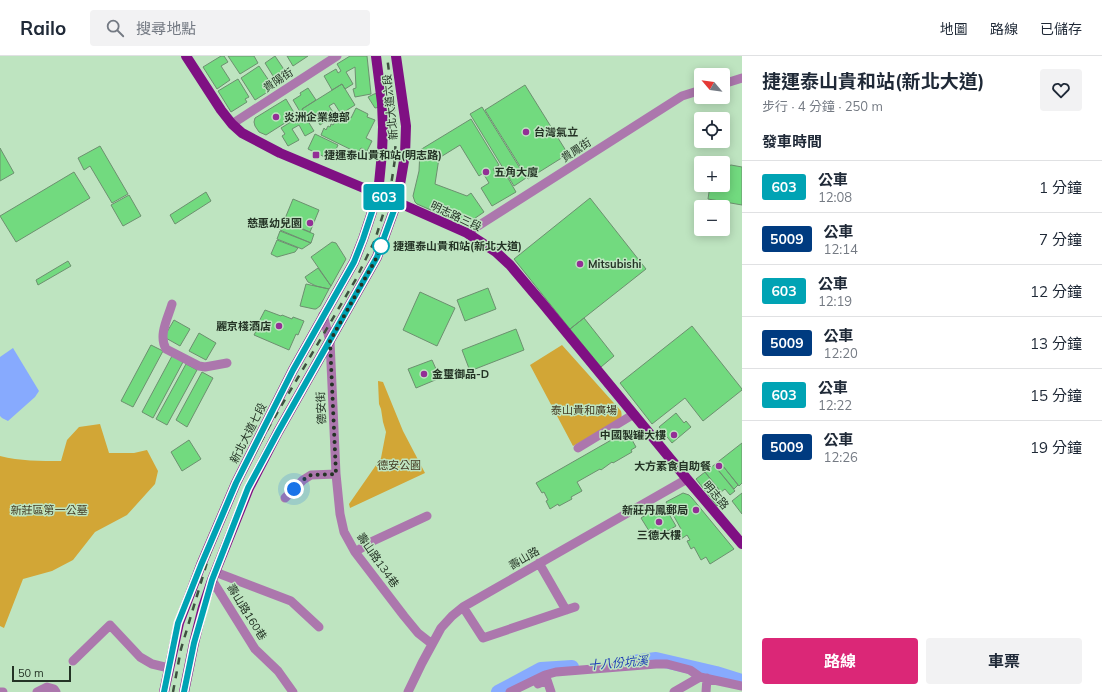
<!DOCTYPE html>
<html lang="zh-TW">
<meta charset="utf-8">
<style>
:root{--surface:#fff;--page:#f2f2f3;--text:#1f2937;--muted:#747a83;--line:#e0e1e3;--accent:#db2777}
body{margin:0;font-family:Mulish,"Noto Sans TC",sans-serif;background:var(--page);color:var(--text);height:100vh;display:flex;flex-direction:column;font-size:15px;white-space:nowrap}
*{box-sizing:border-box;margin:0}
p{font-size:13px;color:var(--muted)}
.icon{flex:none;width:22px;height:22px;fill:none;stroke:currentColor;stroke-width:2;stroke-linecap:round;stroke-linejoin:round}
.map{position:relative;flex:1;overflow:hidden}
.sheet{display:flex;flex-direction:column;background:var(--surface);width:360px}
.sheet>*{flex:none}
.badge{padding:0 8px;border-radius:3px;font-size:14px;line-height:26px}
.needle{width:26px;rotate:299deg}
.buttons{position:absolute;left:694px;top:12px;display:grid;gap:8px}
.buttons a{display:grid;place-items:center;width:36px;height:36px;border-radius:4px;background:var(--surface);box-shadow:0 2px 10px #0003;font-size:20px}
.scale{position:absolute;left:12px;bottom:10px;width:59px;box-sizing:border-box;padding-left:4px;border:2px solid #243325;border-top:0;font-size:11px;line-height:14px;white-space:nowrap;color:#243325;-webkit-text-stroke:3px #bee4c0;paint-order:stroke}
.you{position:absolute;width:20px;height:20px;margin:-10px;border:3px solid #fff;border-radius:50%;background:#1a73e8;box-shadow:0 0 0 6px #1a73e833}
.map>.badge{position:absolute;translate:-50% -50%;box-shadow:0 0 0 2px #fff}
h2{padding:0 20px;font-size:15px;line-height:36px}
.round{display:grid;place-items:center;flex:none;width:42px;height:42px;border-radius:4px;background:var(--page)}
.headline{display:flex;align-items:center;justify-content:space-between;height:68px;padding:0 20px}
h1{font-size:19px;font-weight:700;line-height:30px}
.primary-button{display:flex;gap:8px;margin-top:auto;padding:8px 20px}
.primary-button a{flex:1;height:46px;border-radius:4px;background:var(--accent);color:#fff;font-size:16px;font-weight:700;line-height:46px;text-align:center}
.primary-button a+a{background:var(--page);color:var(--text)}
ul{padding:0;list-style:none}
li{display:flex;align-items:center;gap:12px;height:52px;padding:0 20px;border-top:1px solid var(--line)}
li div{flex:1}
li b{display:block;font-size:15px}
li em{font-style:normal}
li .badge{min-width:44px;font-weight:700;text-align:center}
header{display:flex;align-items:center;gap:24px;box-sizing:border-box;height:56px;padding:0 20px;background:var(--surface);border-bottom:1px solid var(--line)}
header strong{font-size:19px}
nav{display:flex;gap:22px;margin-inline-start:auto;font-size:14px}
.search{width:280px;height:36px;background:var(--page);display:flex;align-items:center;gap:10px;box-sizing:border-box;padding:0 14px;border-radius:4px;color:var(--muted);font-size:15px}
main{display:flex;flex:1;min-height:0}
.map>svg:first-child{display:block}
.green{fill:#d2a636}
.water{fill:#87aafe}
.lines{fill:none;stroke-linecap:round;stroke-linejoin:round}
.river{stroke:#87aafe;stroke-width:14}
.building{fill:#72da7f;stroke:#6c906f}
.minor{stroke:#ac77ad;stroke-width:9}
.major{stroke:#7f1083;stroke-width:10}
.rail{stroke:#3e513f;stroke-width:2.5;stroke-dasharray:7 7;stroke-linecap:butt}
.line-casing{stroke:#fff;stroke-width:9}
.line{stroke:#00a3b4;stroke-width:6}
.walk{stroke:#243325;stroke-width:4;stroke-dasharray:0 7.2}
.poi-dot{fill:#932f96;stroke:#bee4c0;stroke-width:1.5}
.stop-dot{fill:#fff;stroke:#00a3b4;stroke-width:2}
.labels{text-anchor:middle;stroke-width:3;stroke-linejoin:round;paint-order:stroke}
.street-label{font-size:11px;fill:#243325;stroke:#bee4c0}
.poi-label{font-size:11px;font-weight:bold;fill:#243325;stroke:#bee4c0;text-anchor:start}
.stop-label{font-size:11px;font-weight:bold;fill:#243325;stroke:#bee4c0;text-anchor:start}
.park-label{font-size:11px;fill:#443a23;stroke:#bee4c0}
.water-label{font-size:12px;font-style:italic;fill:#2140b6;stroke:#bee4c0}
</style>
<header>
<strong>Railo</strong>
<div class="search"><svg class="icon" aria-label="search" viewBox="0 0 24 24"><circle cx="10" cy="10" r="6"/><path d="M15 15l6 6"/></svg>搜尋地點</div>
<nav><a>地圖</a><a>路線</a><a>已儲存</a></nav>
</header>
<main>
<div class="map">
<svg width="742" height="636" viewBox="0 0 742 636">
<rect width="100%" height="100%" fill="#bee4c0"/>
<path class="green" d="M562 289 621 355C622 359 622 362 619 365L573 390 530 309Z
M378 325 383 326 403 375 425 417 350 452 349 448 381 402 386 376 383 366 381 353 379 348Z
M100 368 109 397H134L147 394 158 415 155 428 127 459 95 476 73 504 52 515 23 523 4 572 0 570V400C20 405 40 405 61 405L67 384 79 371Z"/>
<path class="water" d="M13 292 39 335 35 341 8 365 2 362 0 360V301Z"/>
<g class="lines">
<path class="river" d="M633 606 656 603 716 617 742 625
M498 636 541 613 572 611"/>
</g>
<path class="building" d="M221 0H224L228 6 221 10 230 24 217 33 203 11Z
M228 0H254L258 7 240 18Z
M275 0 289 21 278 28 265 7Z
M287 0H308L293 10Z
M350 0H367L371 38 355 41 353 33 356 32 355 11 346 16 353 28 345 33 342 28 332 34 324 20 336 13 338 17 341 15 337 8Z
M259 10 274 32 255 44 241 22Z
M238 23 249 41 245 43 247 46 231 56 218 35Z
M342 28 355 49 341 58 334 47 329 50 335 59 320 69 313 57 307 61 302 53Z
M525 29 568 98 528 123 485 54Z
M308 32 316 44 302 53 307 61 306 62 314 75 305 80 299 69 292 73 299 84 288 90 282 80 285 78 281 72 302 59 293 44 301 39 300 37Z
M379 37 380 51 375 52 368 41 374 38Z
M286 43 296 60 266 79 259 76 255 70 254 66 255 62Z
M482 51 526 122 514 130 470 58Z
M356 52 368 58 367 61 375 64 366 82 372 85 367 95 361 92 358 97 321 79 324 72 326 74 328 70 330 71 331 68 333 69 337 63 344 66 347 60 351 62Z
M471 63 499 109 493 113 498 121 505 117 516 136 492 150 481 132 489 127 483 117 479 120 460 89 439 102 435 128 467 140 471 137 484 156 468 167 463 168 417 148 415 146 413 140 419 115 420 94Z
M315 78 338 89 331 104 308 93Z
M100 90 128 138 112 147 90 110 84 114 78 102Z
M0 92 14 117 0 125Z
M731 109 742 111V149L708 143 710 129H723V112Z
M74 116 90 142 16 186 0 160Z
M206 136 211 145 175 168 170 159Z
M129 139 141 160 123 170 111 149Z
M590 142 646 213 570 273 514 203Z
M293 143 319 154 310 176 284 165Z
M284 166 314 178 311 187 280 174Z
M280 175 311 187 302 193 277 183Z
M277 184 298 192 295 196 277 201 271 198Z
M332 186 336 187 346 203 331 230 311 201Z
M68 205 71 210 38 229 36 224Z
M318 212 331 230 329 233 316 230 308 226 305 221Z
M306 228 329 233 320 250 316 253H314L300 250Z
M488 232 496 253 465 265 457 244Z
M420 236 455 252 437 290 403 274Z
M265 254 281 260 282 259 292 263 293 261 304 265 298 279 296 278 289 294 254 279 256 275H254Z
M584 262 614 300 601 311 570 273Z
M174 264 190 273 180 290 164 281Z
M692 270 742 333V334L703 365 685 342 652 368 620 327Z
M516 273 524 294 470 315 462 294Z
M199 277 216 287 206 304 189 295Z
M151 289 163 295 133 351 121 345Z
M172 300 183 306 153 362 142 356Z
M432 304 440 322 416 332 408 313Z
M186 308 197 314 167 369 156 363Z
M202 316 213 322 187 371 176 364Z
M676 357 684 367 686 365 691 371 672 387 659 371Z
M627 375 636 391 631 394 632 396 613 407 612 406 601 414 600 413 577 426 582 435 571 441 572 443 559 450 558 448 550 453 546 445 548 444 544 436 542 437 536 427Z
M189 384 201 403 182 415 171 396Z
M742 387V427L739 430 719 405Z
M719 405 738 429 734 433 714 409Z
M714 409 735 435 730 439 725 433 721 436 705 416Z
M705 416 721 437 718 439 723 445 717 450 696 423Z
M683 437 689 439 692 442 734 493 710 508 706 501 701 504 694 491 691 493 687 485 690 484 687 479 681 483 677 475 681 473 666 446Z
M742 437V458L732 445Z
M663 448 676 470 654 483 641 462Z"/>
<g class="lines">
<path class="minor" d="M723 28 742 22
M232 68 337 0
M467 177 682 40 701 34
M172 248C168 262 158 279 166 293L199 310 205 311 227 307
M323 259 330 285 336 418 340 458 344 476 355 496 404 560 418 577 432 588
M578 392 634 358
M285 442 303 424 311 419 336 418
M355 496 373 485 427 460
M539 507 566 554
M215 516 291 545 319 571
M212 524 255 593 278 615 293 636
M463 551 483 582 575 551
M73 605 110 569 140 601 152 608 169 612
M538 628 547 624 551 636
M0 636H3
M37 636 47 631 54 633 56 636
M408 636 422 607 441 572 452 560 463 551 687 423
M510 636 545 619 556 616 656 608H667L690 614 700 621
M674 636 700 621 742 630
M706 636 707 622"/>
<path class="major" d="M186 0 221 54 232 68 242 77 280 97 397 146 467 177 496 196 510 209 543 248 687 423 742 488
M164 636 179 567 201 509 236 427 293 314 354 206 363 183 378 138 382 97 383 71 382 47 376 0
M184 636 194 587 203 551 212 524 249 432 278 376 377 201 397 146 405 99 406 70 396 0"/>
<path class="rail" d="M173 636 181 593 211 493 239 426 270 369 356 223 375 184 390 136 395 103 396 71 387 0"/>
</g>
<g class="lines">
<defs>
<path id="line" d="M164 636 178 567 201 509 236 427 293 314 354 206 363 183 378 138 397 146 377 201 278 376 248 432 212 524 194 587 184 636"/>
</defs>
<use href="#line" class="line-casing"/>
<use href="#line" class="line"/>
<path class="walk" d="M294 433 303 424 311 419 336 418 330 285 377 201 382 187 381 190"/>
</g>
<g class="poi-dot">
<circle cx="276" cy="61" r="4"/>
<circle cx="526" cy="76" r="4"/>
<rect x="312" y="95" width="8" height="8" rx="2"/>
<circle cx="486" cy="116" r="4"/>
<circle cx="310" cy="167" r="4"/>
<circle cx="580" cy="208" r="4"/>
<circle cx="279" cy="270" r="4"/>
<circle cx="424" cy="318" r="4"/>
<circle cx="674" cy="379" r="4"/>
<circle cx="719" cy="410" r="4"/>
<circle cx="696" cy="454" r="4"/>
<circle cx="659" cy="466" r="4"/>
</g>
<circle class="stop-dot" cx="381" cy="190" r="8"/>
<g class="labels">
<g class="street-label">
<text transform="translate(278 24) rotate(-33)" y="4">貴陽街</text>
<text transform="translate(390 51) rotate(-96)" y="4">新北大道六段</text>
<text transform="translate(576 94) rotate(-33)" y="4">貴鳳街</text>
<text transform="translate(456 160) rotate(25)" y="4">明志路三段</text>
<text transform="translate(321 352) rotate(-93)" y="4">德安街</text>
<text transform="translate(248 377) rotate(-63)" y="4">新北大道七段</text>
<text transform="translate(716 439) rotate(50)" y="4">明志路</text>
<text transform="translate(524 502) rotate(-30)" y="4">壽山路</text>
<text transform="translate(378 504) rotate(55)" y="4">壽山路134巷</text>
<text transform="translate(247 556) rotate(58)" y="4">壽山路160巷</text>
</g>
<g class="poi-label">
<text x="284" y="65">炎洲企業總部</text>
<text x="534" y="80">台灣氣立</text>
<text x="324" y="103">捷運泰山貴和站(明志路)</text>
<text x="494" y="120">五角大廈</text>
<text x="302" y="171" text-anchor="end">慈惠幼兒園</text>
<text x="588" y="212">Mitsubishi</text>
<text x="271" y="274" text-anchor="end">麗京棧酒店</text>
<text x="432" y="322">金璽御品-D</text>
<text x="666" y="383" text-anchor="end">中國製罐大樓</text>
<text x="711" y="414" text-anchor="end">大方素食自助餐</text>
<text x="688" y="458" text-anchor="end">新莊丹鳳郵局</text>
<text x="659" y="483" text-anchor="middle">三德大樓</text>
</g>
<g class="stop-label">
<text x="393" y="194">捷運泰山貴和站(新北大道)</text>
</g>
<g class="park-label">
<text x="584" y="358">泰山貴和廣場</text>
<text x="399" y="413">德安公園</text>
<text x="49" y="458">新莊區第一公墓</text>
</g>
<g class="water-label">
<text transform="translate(618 607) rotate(-5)" y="4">十八份坑溪</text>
</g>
</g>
</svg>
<div class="buttons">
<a><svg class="needle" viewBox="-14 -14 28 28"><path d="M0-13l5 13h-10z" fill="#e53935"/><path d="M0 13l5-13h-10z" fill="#747a83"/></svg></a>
<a><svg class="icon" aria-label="locate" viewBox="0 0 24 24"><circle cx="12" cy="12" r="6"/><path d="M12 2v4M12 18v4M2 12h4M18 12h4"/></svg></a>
<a>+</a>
<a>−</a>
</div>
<div class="scale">50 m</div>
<div class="you" style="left:294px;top:433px"></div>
<b class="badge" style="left:384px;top:141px;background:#00a3b4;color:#fff">603</b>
</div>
<section class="sheet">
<div class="headline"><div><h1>捷運泰山貴和站(新北大道)</h1><p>步行 · 4 分鐘 · 250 m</p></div><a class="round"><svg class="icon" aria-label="heart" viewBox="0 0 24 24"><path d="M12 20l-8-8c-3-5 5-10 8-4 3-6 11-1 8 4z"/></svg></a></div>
<h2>發車時間</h2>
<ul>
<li><span class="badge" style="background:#00a3b4;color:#fff">603</span><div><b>公車</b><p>12:08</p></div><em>1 分鐘</em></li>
<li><span class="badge" style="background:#003b80;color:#fff">5009</span><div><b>公車</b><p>12:14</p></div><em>7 分鐘</em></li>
<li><span class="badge" style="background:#00a3b4;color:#fff">603</span><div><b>公車</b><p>12:19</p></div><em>12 分鐘</em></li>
<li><span class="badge" style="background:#003b80;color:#fff">5009</span><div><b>公車</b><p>12:20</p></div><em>13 分鐘</em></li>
<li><span class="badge" style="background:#00a3b4;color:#fff">603</span><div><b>公車</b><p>12:22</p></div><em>15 分鐘</em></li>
<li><span class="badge" style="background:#003b80;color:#fff">5009</span><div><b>公車</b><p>12:26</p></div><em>19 分鐘</em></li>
</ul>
<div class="primary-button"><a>路線</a><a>車票</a></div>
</section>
</main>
